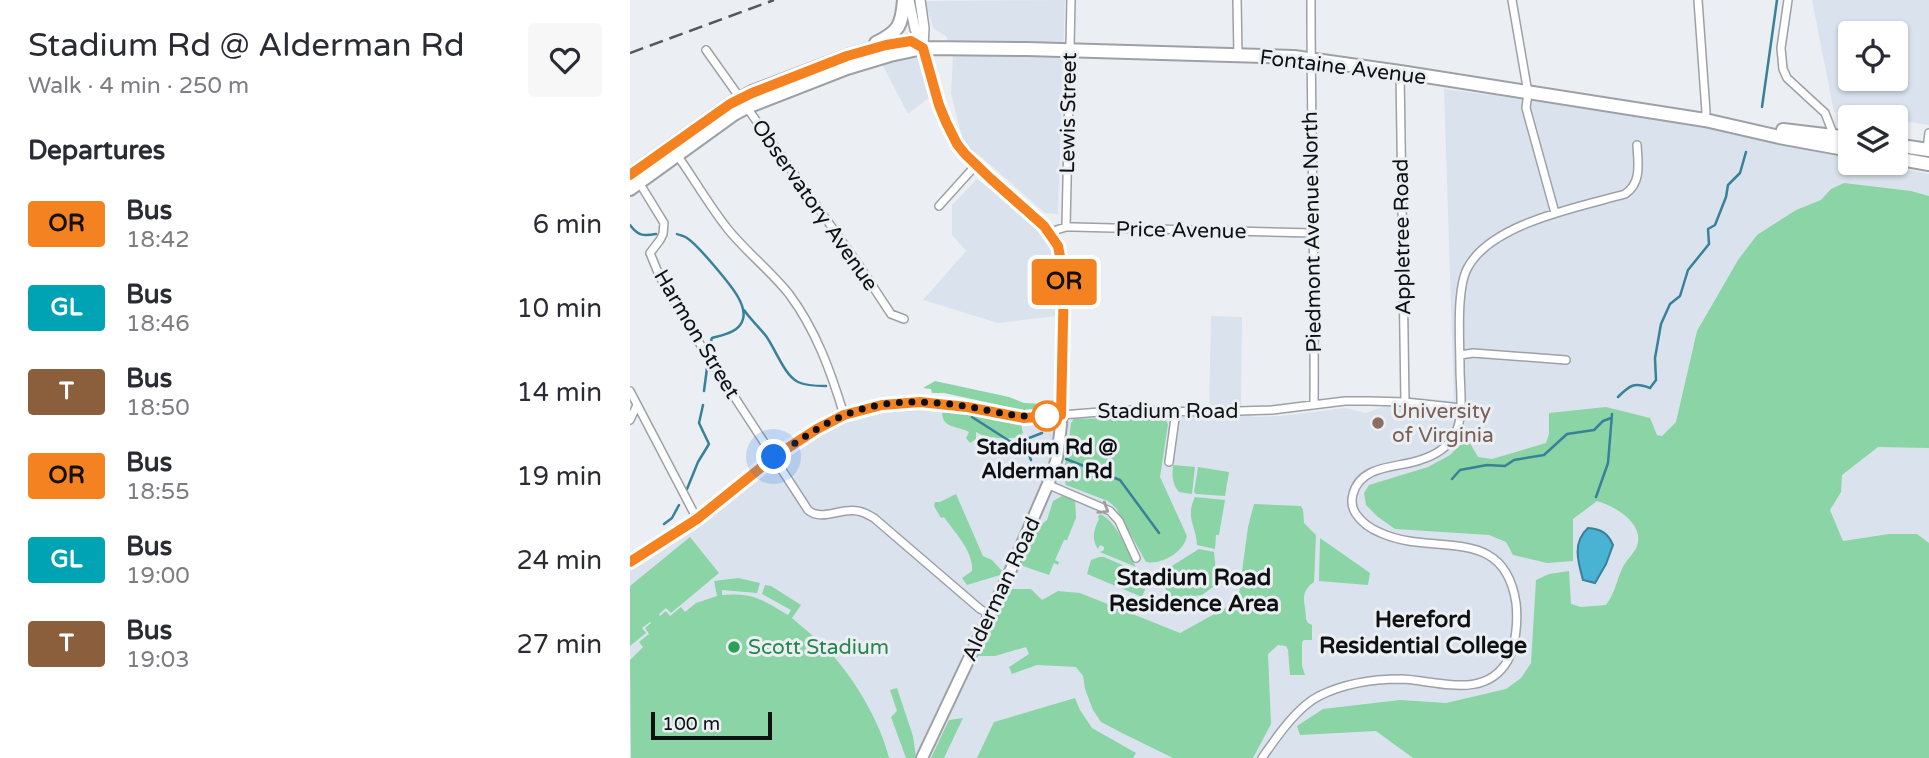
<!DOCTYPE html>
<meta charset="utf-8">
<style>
:root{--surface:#fff;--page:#f7f7f7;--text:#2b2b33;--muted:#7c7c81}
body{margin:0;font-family:"Varela Round",sans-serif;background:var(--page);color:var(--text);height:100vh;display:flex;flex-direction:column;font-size:26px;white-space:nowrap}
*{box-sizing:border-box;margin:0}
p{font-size:23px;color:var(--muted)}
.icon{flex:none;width:38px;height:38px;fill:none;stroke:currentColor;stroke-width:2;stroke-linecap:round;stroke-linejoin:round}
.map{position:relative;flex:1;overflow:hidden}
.side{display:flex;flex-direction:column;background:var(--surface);width:630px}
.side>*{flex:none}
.badge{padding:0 14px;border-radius:5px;font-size:24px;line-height:46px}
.controls{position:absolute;left:1208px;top:21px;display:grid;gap:14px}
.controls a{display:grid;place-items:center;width:70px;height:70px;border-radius:7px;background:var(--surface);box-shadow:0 2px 5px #0004;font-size:35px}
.scale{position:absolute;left:21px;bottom:18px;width:121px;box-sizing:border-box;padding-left:7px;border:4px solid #0f1011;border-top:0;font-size:19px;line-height:24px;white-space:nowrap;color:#0f1011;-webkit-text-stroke:5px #ebeff3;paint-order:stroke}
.you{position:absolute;width:35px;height:35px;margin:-18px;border:5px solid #fff;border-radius:50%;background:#1a73e8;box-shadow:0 0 0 10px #1a73e833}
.map>.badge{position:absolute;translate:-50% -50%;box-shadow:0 0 0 4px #fff}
h2{padding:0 28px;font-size:26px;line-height:63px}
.round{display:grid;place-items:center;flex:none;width:74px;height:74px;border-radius:7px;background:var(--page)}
.headline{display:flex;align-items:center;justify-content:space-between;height:119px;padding:0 28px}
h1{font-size:33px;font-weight:600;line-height:52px}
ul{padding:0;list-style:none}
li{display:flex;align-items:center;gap:21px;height:84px;padding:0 28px}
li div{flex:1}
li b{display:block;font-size:26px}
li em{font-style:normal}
li .badge{min-width:77px;font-weight:700;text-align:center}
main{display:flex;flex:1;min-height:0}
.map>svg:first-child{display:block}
.built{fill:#dae3ed;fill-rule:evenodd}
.green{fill:#8ad4a6}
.water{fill:#4ab2d3;stroke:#388199;stroke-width:2}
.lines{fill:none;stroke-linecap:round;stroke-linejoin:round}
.stream{stroke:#388199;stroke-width:2.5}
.minor-casing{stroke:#9da1a5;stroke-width:10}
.tertiary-casing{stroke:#9da1a5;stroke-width:12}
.secondary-casing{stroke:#9da1a5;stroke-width:14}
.primary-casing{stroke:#9da1a5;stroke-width:16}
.minor{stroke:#fff;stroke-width:7}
.tertiary{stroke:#fff;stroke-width:9}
.secondary{stroke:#fff;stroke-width:10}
.primary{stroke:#fff;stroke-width:12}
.rail{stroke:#555759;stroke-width:2.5;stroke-dasharray:14 7;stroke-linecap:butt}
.oneway{stroke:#9f9fa0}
.line-casing{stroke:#fff;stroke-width:16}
.line{stroke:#f58220;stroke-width:10}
.walk{stroke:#0f1011;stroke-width:7;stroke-dasharray:0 12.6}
.stop-dot{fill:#fff;stroke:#f58220;stroke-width:3.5}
.education-dot{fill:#8d6e63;stroke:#ebeff3;stroke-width:2.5}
.leisure-dot{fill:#2e9e5b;stroke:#ebeff3;stroke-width:2.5}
.labels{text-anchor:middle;stroke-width:6;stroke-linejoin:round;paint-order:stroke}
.street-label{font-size:21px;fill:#0f1011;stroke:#ebeff3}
.education-label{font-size:21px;fill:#785e54;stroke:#ebeff3;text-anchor:start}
.stop-label{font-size:21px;font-weight:bold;fill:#0f1011;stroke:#ebeff3}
.leisure-label{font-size:21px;fill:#27864d;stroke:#ebeff3;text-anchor:start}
.neighbourhood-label{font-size:23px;font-weight:bold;fill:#0f1011;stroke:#ebeff3}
</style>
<main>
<section class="side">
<div class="headline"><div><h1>Stadium Rd @ Alderman Rd</h1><p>Walk · 4 min · 250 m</p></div><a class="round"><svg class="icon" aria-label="heart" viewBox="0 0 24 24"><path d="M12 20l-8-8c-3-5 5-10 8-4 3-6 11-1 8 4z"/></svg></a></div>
<h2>Departures</h2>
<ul>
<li><span class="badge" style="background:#f58220;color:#111">OR</span><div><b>Bus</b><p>18:42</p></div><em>6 min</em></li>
<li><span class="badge" style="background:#00a3b4;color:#fff">GL</span><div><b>Bus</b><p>18:46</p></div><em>10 min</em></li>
<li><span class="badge" style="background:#8b5e3c;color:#fff">T</span><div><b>Bus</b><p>18:50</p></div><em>14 min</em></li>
<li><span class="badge" style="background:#f58220;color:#111">OR</span><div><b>Bus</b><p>18:55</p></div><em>19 min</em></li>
<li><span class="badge" style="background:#00a3b4;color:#fff">GL</span><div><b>Bus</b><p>19:00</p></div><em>24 min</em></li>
<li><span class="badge" style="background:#8b5e3c;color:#fff">T</span><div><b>Bus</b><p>19:03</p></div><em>27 min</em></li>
</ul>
</section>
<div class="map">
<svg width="1299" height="758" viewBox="0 0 1299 758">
<rect width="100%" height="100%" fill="#ebeff3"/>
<path class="built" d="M435 0 428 214 415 213 333 141 321 94 323 56 316 36 304 29 294 1Z
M1182 0H1299V125L1265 120V117H1242L1204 112ZM1220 33H1265V79H1220Z
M277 55 283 56 288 59 300 97 278 114 252 64Z
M814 89 955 107 1066 125 1136 130 1220 157V163H1245L1299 174V758H0V562L46 534 145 456 215 414 282 401 380 415 451 411 579 412 581 316 612 317 611 411H621L622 417 649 416 715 408 736 413 778 397 824 401Z
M347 179 418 235 429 263 427 316 368 323 293 300 336 251 322 235V205Z"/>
<path class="green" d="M1214 183 1281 191 1299 196V448L1248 447 1212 475 1211 492 1200 510 1213 541 1259 534H1287L1299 543V758H783L746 731 670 735 667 726 693 709 770 700 816 703 876 689 891 678 901 663 906 580 919 574 939 571 941 604 951 607 976 605C985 593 986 582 992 569 995 561 1004 554 1007 546 1015 523 984 506 967 501L943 519V561L917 563 883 555 876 542 859 535 765 529 748 517 736 505 734 493 739 485 798 467 820 455 837 438 848 457 862 459 916 443 919 434V413L976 407 1020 418 1027 435 1032 436 1046 422 1067 331 1108 260 1127 235 1166 210 1191 200 1201 189Z
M305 381 379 397 394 403 414 404 425 399 422 409 393 410 314 393H302L301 389 293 388Z
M318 410 391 424 393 433 389 437C376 439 357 439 346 432V439L340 443 336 438 339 432C326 425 312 429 312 411Z
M534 417 538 424 530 477 557 536C554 552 532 565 516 562L486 508 478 501 436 485 433 474 438 450 441 423 444 419Z
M543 465 565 467 562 494 549 492C542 484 542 475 543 465Z
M568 467 599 472 595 496 566 494 564 492Z
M326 494 353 556 362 560 372 571 370 575 337 585 332 578 342 571C344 552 325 533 314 517L311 518 304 506 305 502H310Z
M432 496 445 499 446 518 437 540H434L425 560 429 562 428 565 424 563 419 575 393 566 391 563 408 527 417 520 423 501Z
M565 497 595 500 589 535H586L585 549 567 545C566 525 555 518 565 497Z
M624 504 671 506 673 510 674 523 686 535 684 582C668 593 676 603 676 619L678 623 682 625V640H674L672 642V666L675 675H660L658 650 656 646 648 645 638 654 641 724 623 758H543L492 733 471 722 463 710 455 689 453 676 446 667 407 665 382 674 379 667 399 654 396 647 365 656H348L352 651 351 649 380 589H401L412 600 428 591 450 593 550 633 608 601 618 527Z
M470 514C487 521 497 551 506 567L470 552 474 550V547L470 545 468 549C461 540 464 528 469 519L468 517Z
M60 537 89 573 41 613 36 608 29 614 30 616 36 611 40 616 51 607 55 612 66 603 87 596 84 581 108 578 130 583 127 593 92 590V595C124 592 132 600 158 615L161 610 132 594 135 585 141 586 171 605 162 618C174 629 188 639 198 650 224 678 250 721 259 758H1L0 660 13 647 9 642 19 634 15 628 21 623 20 622 12 628 16 633 0 646V586Z
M690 538 740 573 738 585 689 581Z
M569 549 584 552 586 571 583 587 572 595 564 596C550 619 533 587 529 574Z
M469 557H474L520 577 512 597 457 574 461 560Z
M267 688 283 736 286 758H276L261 717 267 711 260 690Z
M445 698 450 710 462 728 506 753 503 758H347L364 722Z
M333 718 314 758H301L319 720Z"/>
<path class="water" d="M958 528C971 529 978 533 983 545L976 564 965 583 953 580C948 562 942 542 958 528Z"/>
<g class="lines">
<path class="stream" d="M1132 107 1147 0
M0 225C8 236 13 236 26 234
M47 234C49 235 55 236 57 238 68 245 102 286 108 297 112 304 115 312 113 319 110 332 93 335 82 338L81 341
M114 310C121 320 129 327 136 336 145 348 154 375 168 382 176 386 187 386 196 386
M74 391 77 368
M988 397C1000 385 1004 382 1020 388L1026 380 1025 358 1031 324 1040 304 1050 296 1058 270 1079 244 1078 229 1085 225 1096 197 1098 185 1110 173 1116 152
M342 417 381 442 410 449
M386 443 412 433
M396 447 401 460
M436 459 490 480 529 533
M822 479 830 470 857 465 875 466 884 460 914 455 937 434 964 430 973 421 981 418
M57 489 68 462 79 444 69 423 73 405
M966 497 978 463 982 414
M34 524 42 518 49 505"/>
<defs>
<path id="minor" d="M607 0 608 56
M681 0C681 135 685 270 684 405
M882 0 898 93 896 108 925 213
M1068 0 1076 112 1075 120
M1158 0 1151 48 1153 69 1157 78 1195 113 1204 136
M76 50 228 264 261 314 274 319
M770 72 775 402
M45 152C63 177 78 204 97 228 115 251 140 270 159 294 186 330 201 372 214 415
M1298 152 1297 149 1299 133
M7 179 34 223 33 234 30 240 20 253 29 275 57 324 178 510C192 522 211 507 228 511 234 512 239 515 244 518L350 609 359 614
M309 206 346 165
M436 227 441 0
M420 232 436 227H443L684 233
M830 355 843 353 936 360
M0 391 67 519
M0 420 7 405
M539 462 546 411
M419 485 480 511 489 521 506 558
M0 562 67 519 144 457 187 429 214 415 252 405 290 402 314 403 394 418 495 410 575 412 642 410 715 401H738L775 402 831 408
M632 758C646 738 667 707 689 696 713 684 744 679 771 679 806 680 855 701 878 660 886 645 888 621 886 603 874 523 804 557 751 533 741 529 732 523 726 514 722 508 721 501 723 494 731 464 768 468 790 460 803 456 817 448 824 436 835 417 830 389 830 368 830 343 826 291 837 269 860 223 950 207 995 194 1012 183 1008 163 1007 145"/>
<path id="tertiary" d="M279 0 285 29 293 48
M290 0 294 28 293 46"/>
<path id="secondary" d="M292 758 379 574 421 477 427 458 431 425 434 277 428 246 420 232 361 179 327 144 316 122 309 105 293 48"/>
<path id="primary" d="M246 43C269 32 272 25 274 0
M1153 130 1220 138
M1265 145 1299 150
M1265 158 1299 164
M0 175 100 104 122 92 217 56 256 45 281 41 293 48
M0 189 104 114 117 107 217 68 260 55 293 48 397 49 664 57 770 72 1075 120 1149 137 1220 150"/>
</defs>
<use href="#minor" class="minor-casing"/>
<use href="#tertiary" class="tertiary-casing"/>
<use href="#secondary" class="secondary-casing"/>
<use href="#primary" class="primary-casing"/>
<use href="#minor" class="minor"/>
<use href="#tertiary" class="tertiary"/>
<use href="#secondary" class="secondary"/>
<use href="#primary" class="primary"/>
<path class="rail" d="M0 53 144 0"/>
</g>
<defs><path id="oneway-chevron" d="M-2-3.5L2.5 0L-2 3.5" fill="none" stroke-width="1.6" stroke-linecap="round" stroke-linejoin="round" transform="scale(1.75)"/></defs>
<use class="oneway" href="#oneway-chevron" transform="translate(474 509) rotate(32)"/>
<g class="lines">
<defs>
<path id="line" d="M0 175 100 104 122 93 217 56 256 45 281 41 293 48 309 105 316 122 327 144 335 154 361 179 414 226 428 246 434 277 431 415 394 418 337 407 290 402 252 405 214 415 187 429 144 457 67 519 0 562"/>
</defs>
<use href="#line" class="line-casing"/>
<use href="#line" class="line"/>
<path class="walk" d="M144 457C166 443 188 426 213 416 251 399 294 400 334 406 367 411 390 420 424 415L417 416"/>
</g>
<circle class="stop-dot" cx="417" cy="416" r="14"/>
<circle class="education-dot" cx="748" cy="423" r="7"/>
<circle class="leisure-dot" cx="104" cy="647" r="7"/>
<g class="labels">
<g class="street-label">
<text transform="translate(713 67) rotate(7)" y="7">Fontaine Avenue</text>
<text transform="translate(438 113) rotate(-89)" y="7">Lewis Street</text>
<text transform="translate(185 205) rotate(55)" y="7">Observatory Avenue</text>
<text transform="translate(551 230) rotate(1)" y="7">Price Avenue</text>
<text transform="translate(682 232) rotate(-91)" y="7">Piedmont Avenue North</text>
<text transform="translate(772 237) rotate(-91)" y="7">Appletree Road</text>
<text transform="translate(67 334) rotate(59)" y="7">Harmon Street</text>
<text x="538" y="418">Stadium Road</text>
<text transform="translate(371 589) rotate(-65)" y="7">Alderman Road</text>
</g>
<g class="education-label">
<text x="762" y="418">University<tspan x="762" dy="24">of Virginia</tspan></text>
</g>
<g class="stop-label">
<text x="417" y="454">Stadium Rd @<tspan x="417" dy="24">Alderman Rd</tspan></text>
</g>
<g class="leisure-label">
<text x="118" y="654">Scott Stadium</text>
</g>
<g class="neighbourhood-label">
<text x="564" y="585">Stadium Road<tspan x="564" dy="26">Residence Area</tspan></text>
<text x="793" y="627">Hereford<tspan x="793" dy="26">Residential College</tspan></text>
</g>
</g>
</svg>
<div class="controls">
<a><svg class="icon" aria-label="locate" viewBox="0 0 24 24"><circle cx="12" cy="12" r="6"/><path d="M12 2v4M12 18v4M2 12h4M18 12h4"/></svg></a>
<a><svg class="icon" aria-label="layers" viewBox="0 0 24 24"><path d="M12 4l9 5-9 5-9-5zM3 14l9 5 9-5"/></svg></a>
</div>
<div class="scale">100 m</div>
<div class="you" style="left:144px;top:457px"></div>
<b class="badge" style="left:434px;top:282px;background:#f58220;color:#111">OR</b>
</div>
</main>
